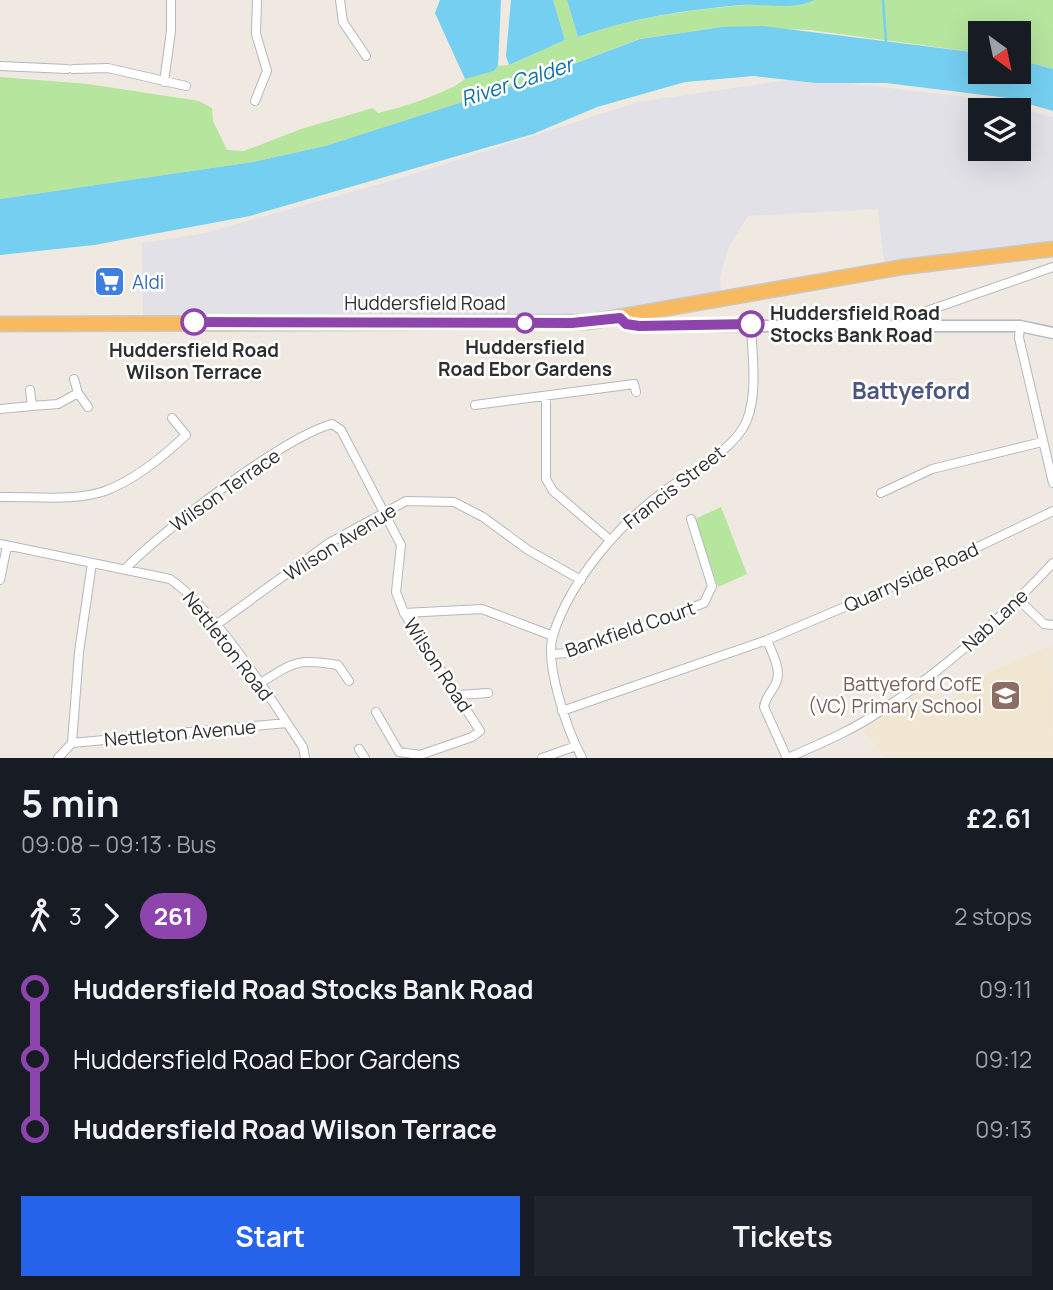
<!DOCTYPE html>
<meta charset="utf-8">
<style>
:root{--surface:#171b24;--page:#20242c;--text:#f1f3f6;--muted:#9ea1a6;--accent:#2563eb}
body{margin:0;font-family:Manrope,sans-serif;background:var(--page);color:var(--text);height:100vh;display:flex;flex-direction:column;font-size:26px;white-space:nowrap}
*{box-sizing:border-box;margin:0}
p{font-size:23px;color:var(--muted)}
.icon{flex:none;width:38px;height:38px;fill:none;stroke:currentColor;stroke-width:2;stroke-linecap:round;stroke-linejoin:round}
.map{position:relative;height:758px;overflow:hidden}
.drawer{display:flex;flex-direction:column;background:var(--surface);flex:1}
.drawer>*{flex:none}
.badge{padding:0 14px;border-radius:23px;font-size:24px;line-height:46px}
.needle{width:46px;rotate:147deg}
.tools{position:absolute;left:968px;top:21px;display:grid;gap:14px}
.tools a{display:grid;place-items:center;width:63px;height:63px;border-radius:0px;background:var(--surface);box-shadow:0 7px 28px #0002;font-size:35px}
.map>.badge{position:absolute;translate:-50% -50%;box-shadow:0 0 0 4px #fff}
.legs{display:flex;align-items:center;gap:10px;height:77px;padding:0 21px;font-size:23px}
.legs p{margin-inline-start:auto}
.overview{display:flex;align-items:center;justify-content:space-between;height:119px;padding:0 21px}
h1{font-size:38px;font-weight:700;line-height:52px}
.button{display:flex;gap:14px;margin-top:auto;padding:14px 21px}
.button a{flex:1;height:80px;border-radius:0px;background:var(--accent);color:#fff;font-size:28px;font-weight:700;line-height:80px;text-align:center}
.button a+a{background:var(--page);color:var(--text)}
ul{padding:0 21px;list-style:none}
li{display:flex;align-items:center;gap:24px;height:70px;font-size:26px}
li i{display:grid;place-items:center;width:10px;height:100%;margin:0 9px;background:currentColor}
li i::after{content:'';width:18px;height:18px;margin:-9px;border:5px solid;border-radius:50%;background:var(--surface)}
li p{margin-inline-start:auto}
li:first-child i{background:linear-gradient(#0000 50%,currentColor 0)}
li:last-child i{background:linear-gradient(currentColor 50%,#0000 0)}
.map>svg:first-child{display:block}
.industrial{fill:#e3e1e8;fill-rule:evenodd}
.education{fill:#f0e6d1}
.green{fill:#b6e59e}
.water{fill:#75cff0}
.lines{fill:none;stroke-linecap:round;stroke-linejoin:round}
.stream{stroke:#75cff0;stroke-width:2.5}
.minor-casing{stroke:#b4b7c1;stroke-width:10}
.tertiary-casing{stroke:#b4b7c1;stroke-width:13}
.trunk-casing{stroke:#c9c9c9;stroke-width:17}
.minor{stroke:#fff;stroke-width:8}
.tertiary{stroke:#fff;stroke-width:10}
.trunk{stroke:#f8ba60;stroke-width:14}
.line-1-casing{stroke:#fff;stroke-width:16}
.line-1{stroke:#8e44ad;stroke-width:10}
.stop-1-dot{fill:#fff;stroke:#8e44ad;stroke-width:3.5}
.labels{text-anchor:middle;stroke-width:5;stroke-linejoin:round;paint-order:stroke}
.shop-label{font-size:19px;fill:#366cbe;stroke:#fff;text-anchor:start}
.street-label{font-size:19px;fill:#2e2e2e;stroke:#fff}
.stop-label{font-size:19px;font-weight:bold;fill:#2e2e2e;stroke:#fff}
.education-label{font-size:19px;fill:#785e54;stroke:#fff;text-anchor:end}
.water-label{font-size:21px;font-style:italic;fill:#0d6fa3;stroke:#fff}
.quarter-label{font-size:23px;font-weight:bold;fill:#4d5680;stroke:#fff}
</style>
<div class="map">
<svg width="1053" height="758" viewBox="0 0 1053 758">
<rect width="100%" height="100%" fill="#efe9e1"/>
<path class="industrial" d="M802 78 984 99 1053 117V242L884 264 878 209 748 216 729 246 720 277 721 292 595 314 143 316 142 243 205 233 398 179 638 102ZM980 110H1018V149H980Z"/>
<path class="education" d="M1052 645 1053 758H886L863 731 929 685 945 705 983 675Z"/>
<path class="green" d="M553 0H567L578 37C632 17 690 10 746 5 771 2 792 10 815 0H1053V69L1019 60 1018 33H980V53L810 30 722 27 639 39 531 80 325 146 253 162 0 199V77L88 84 199 101 212 108 213 121 227 150 244 151 301 129 373 108 378 113C404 107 429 98 453 87 458 85 462 80 467 78 478 74 490 75 498 66L509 65 565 40Z
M721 507 747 574 718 587 695 519Z"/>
<path class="water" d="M440 0H501L498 66 494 71 465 79 435 13Z
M511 0H553L565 40 509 65 506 56Z
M567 0H815C791 11 766 3 741 5 686 10 630 18 578 37Z
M763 26 980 53V72H1018L1019 60 1053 69V111L1008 98 886 83H816L754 76 685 82 597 107 533 134 250 216 94 245 0 255V199L253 162 325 146 531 80 640 39 722 27Z"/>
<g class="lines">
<path class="stream" d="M883 0 886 42"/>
<defs>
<path id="minor" d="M340 0 343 22 366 56
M0 66 67 69
M73 69 108 68 186 86
M164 82 171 31V0
M255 101 267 71 256 34 257 0
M910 325 911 319 924 312 1053 267
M1020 326 1019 338 1053 483
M30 390 32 406 58 404 78 393 74 379
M78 393 88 407
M546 396V479L553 491 610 540
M475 405 634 384 636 392
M0 409 32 406
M881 493 932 469 1042 442
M0 497C33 496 73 502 105 491 134 480 164 456 186 435L172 418
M0 544 170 579C217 612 270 698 303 747L305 758
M126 568C163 530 284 437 332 424L341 430 401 545 396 592 404 613 480 731 472 737 420 755 421 758
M0 580 7 546
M1019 600 1044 624 1053 625
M404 613 482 609 553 636
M216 625 329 543 406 501 454 502 483 517 528 550 581 580
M767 640C771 651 781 668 777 680 774 691 765 696 764 707L787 758
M552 654 570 653 704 603 712 586 691 519
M259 684C294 662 296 658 338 665L349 681
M458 695 488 693
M562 711 767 640 915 577 1053 511
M376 712 399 752 420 755
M72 743 287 723
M359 749 365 758
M58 758 72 743 79 652 92 563
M542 758 576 746
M582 758C568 732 544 664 553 635 571 579 620 523 667 489 692 471 735 450 747 420 758 392 752 354 751 324
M788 758C819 744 851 731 879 712 944 670 1001 619 1053 563"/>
<path id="tertiary" d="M620 319 626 324 639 326H1020L1053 333"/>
<path id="trunk" d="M0 324 589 322 903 267 1053 249"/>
</defs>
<use href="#minor" class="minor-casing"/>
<use href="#tertiary" class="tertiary-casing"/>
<use href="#trunk" class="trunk-casing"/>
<use href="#minor" class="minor"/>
<use href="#tertiary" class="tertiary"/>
<use href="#trunk" class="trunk"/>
</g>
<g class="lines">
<defs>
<path id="line-1" d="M194 322 572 323 620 318 626 324 639 326 751 324"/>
</defs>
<use href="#line-1" class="line-1-casing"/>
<use href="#line-1" class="line-1"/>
</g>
<defs>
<symbol id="supermarket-square" viewBox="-11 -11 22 22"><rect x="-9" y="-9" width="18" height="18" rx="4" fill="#3f7fe0" stroke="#fff"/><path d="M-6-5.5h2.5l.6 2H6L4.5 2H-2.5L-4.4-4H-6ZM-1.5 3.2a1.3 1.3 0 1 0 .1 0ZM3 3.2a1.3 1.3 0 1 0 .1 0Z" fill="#fff"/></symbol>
<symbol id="school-square" viewBox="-11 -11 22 22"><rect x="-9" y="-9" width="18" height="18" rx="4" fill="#8d6e63" stroke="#fff"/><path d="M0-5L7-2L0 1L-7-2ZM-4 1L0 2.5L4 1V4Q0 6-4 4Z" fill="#fff"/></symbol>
</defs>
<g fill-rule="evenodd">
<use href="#supermarket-square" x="92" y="264" width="35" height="35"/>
<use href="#school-square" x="988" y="678" width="35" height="35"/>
</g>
<g class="stop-1-dot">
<circle cx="194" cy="322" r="12"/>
<circle cx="525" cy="323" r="9"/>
<circle cx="751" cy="324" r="12"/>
</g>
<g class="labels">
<g class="shop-label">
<text x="132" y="289">Aldi</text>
</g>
<g class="street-label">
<text x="425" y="310">Huddersfield Road</text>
<text transform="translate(674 487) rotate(-38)" y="7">Francis Street</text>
<text transform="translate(225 490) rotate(-35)" y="7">Wilson Terrace</text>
<text transform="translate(340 542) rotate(-32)" y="7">Wilson Avenue</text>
<text transform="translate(911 577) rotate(-24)" y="7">Quarryside Road</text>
<text transform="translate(995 620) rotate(-43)" y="7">Nab Lane</text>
<text transform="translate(630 629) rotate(-19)" y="7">Bankfield Court</text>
<text transform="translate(228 646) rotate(52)" y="7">Nettleton Road</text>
<text transform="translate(438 665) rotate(57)" y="7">Wilson Road</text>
<text transform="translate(180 733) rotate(-5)" y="7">Nettleton Avenue</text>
</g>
<g class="stop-label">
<text x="770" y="320" text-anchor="start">Huddersfield Road<tspan x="770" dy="22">Stocks Bank Road</tspan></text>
<text x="525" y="354">Huddersfield<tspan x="525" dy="22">Road Ebor Gardens</tspan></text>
<text x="194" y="357">Huddersfield Road<tspan x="194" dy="22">Wilson Terrace</tspan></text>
</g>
<g class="education-label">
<text x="982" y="691">Battyeford CofE<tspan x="982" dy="22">(VC) Primary School</tspan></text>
</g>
<g class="water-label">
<text transform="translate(517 82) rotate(-18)" y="7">River Calder</text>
</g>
<g class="quarter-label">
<text x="911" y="399">Battyeford</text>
</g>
</g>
</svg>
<div class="tools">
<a><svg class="needle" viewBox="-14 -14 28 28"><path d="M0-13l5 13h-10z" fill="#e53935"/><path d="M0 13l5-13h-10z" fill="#9ea1a6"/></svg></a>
<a><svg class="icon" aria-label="layers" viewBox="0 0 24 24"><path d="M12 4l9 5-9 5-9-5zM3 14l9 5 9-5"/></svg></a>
</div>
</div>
<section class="drawer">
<div class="overview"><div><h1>5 min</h1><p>09:08 – 09:13 · Bus</p></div><b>£2.61</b></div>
<div class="legs"><svg class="icon" aria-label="walk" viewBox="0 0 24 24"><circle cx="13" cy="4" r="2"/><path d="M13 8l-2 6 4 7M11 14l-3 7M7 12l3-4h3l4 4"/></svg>3<svg class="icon" aria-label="forward" viewBox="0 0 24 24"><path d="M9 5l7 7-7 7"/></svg><b class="badge" style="background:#8e44ad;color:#fff">261</b><p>2 stops</p></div>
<ul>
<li><i style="color:#8e44ad"></i><b>Huddersfield Road Stocks Bank Road</b><p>09:11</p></li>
<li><i style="color:#8e44ad"></i><span>Huddersfield Road Ebor Gardens</span><p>09:12</p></li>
<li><i style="color:#8e44ad"></i><b>Huddersfield Road Wilson Terrace</b><p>09:13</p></li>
</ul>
<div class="button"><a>Start</a><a>Tickets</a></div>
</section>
